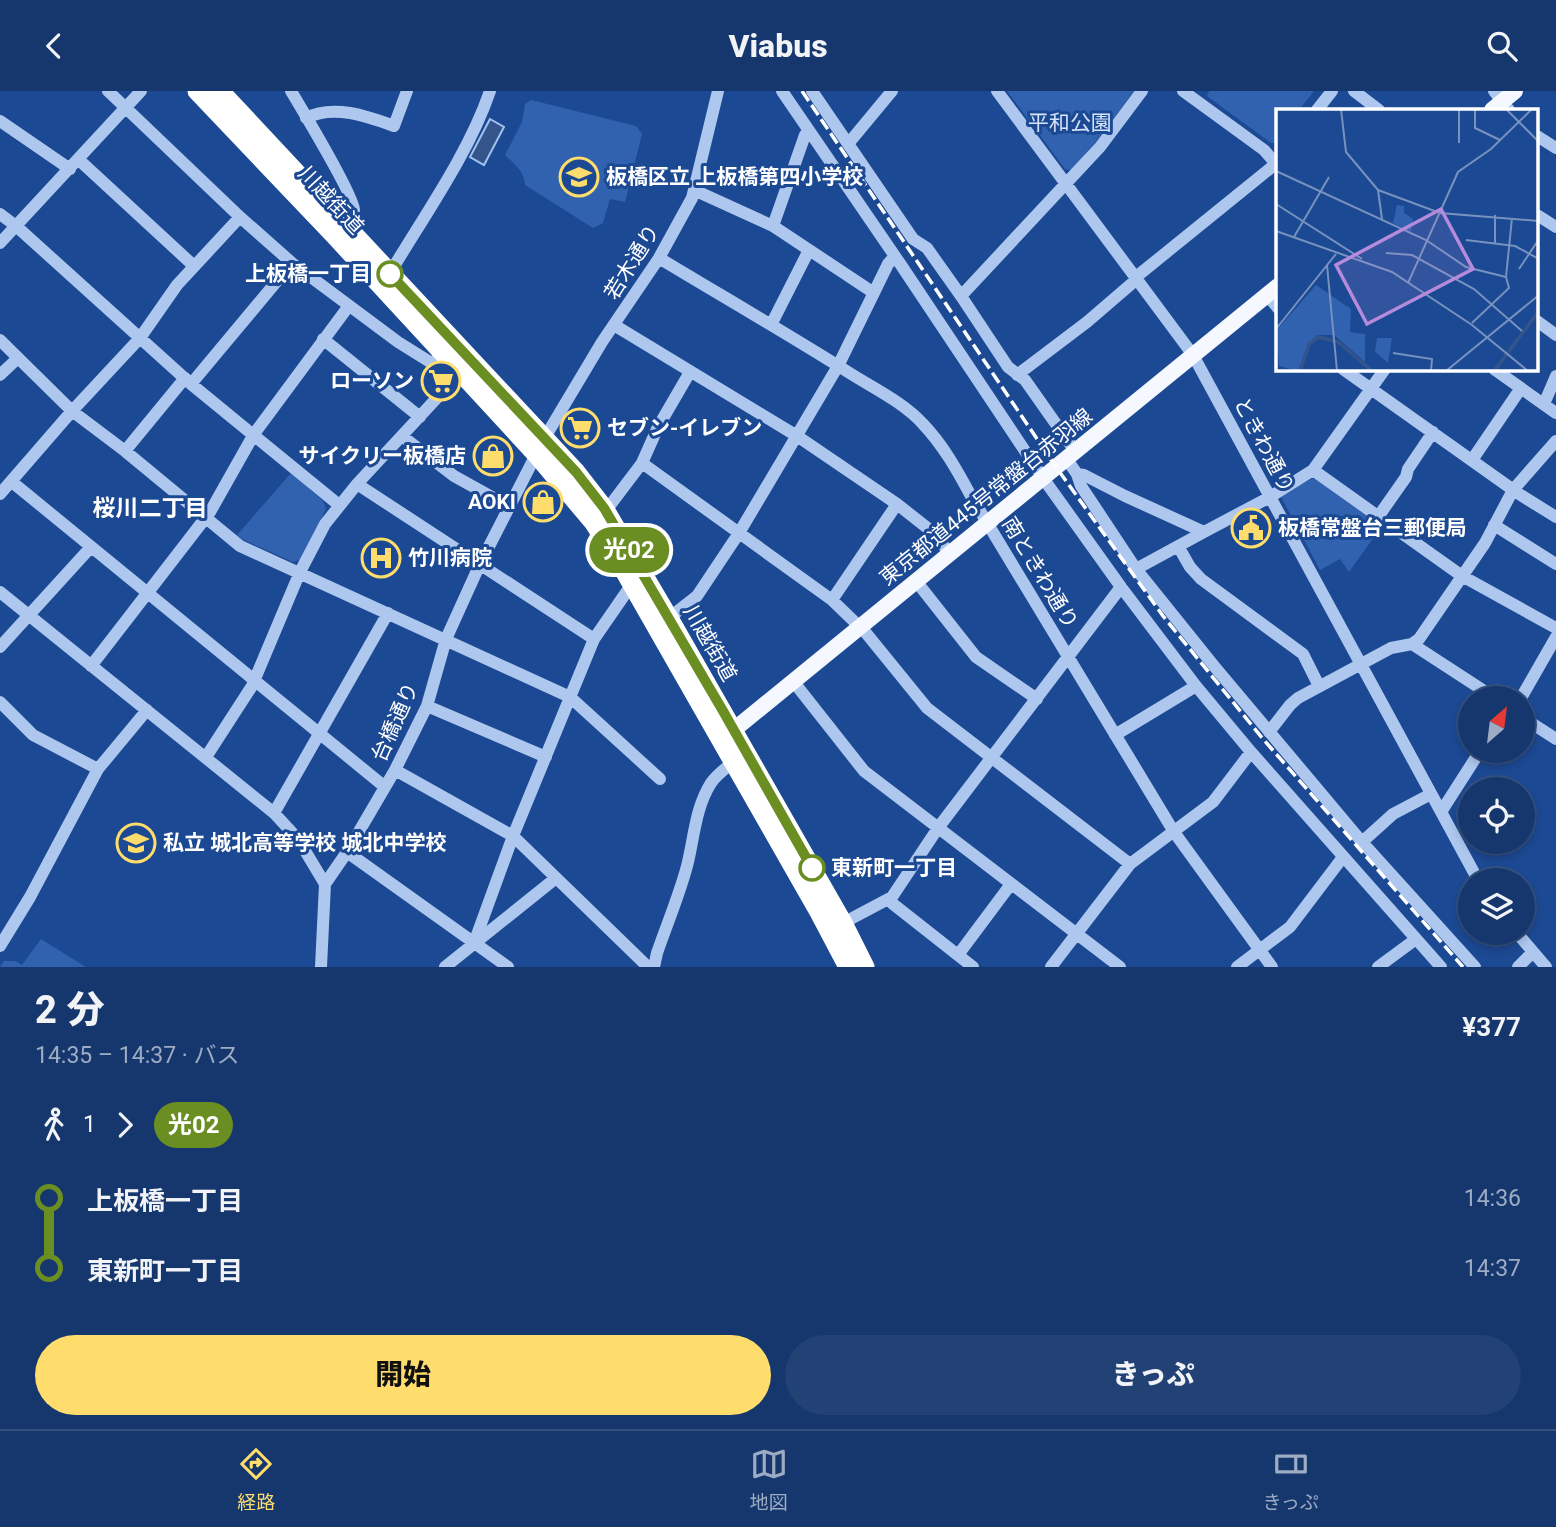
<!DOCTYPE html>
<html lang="ja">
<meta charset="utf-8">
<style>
:root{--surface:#15376e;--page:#224276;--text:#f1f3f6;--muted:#9dacc2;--line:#345181;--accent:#fedd6c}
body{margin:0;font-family:Roboto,"Noto Sans JP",sans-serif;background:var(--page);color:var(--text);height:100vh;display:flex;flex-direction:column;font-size:26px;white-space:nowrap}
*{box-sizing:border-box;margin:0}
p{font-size:23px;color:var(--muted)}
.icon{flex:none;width:38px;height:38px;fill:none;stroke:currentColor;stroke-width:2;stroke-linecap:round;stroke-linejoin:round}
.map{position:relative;height:876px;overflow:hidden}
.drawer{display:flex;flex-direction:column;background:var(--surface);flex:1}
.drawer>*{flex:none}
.badge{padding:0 14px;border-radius:23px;font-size:24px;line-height:46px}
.needle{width:46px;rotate:28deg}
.buttons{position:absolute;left:1458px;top:595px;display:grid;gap:14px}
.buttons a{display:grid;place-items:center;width:77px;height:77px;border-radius:50%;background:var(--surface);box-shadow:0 4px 10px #0003,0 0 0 2px var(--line);font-size:35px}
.map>.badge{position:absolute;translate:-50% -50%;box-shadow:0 0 0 4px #fff}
.legs{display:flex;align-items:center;gap:10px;height:77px;padding:0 35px;font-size:23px}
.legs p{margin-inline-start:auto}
.overview{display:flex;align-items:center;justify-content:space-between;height:119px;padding:0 35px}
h1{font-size:38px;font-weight:800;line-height:52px}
.action{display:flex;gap:14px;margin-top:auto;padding:14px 35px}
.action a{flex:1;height:80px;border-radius:42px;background:var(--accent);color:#111;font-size:28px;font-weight:800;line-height:80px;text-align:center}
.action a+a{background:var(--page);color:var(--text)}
ul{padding:0 35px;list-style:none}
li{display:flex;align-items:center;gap:24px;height:70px;font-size:26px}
li i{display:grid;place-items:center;width:10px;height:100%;margin:0 9px;background:currentColor}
li i::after{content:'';width:18px;height:18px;margin:-9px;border:5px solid;border-radius:50%;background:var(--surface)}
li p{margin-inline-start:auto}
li:first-child i{background:linear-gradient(#0000 50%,currentColor 0)}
li:last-child i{background:linear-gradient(currentColor 50%,#0000 0)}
header{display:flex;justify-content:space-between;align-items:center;height:91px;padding:0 35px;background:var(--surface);font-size:32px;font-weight:800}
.menu{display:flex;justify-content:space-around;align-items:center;height:98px;border-top:2px solid var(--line);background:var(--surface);font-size:19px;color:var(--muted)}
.menu a{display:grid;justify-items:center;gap:4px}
.menu .on{color:var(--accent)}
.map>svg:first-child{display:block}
.green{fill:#3062b0}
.water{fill:#34558b;stroke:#a1c1f0;stroke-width:2}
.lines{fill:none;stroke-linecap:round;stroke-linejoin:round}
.minor{stroke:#aec7ee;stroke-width:12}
.major{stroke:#f5f8ff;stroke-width:16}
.highway{stroke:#fff;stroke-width:19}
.rail{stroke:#fff;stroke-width:3.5;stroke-dasharray:12 5;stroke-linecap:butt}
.line-1-casing{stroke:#fff;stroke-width:16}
.line-1{stroke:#6b8e23;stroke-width:10}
.stop-1-dot{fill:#fff;stroke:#6b8e23;stroke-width:3.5}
.labels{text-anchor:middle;stroke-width:6;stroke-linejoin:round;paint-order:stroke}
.park-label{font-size:21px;fill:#d4e3fa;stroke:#1c4993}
.poi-label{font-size:21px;font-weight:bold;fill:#fff;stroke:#1c4993;text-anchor:start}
.street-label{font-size:21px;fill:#fff;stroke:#1c4993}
.stop-label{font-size:21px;font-weight:bold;fill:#fff;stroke:#1c4993;text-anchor:end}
.neighbourhood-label{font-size:23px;font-weight:bold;fill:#fff;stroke:#1c4993}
.inset-river{fill:none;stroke:#34558b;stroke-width:3.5}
.inset-road{fill:none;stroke:#7792be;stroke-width:2}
.view{fill:#b68bdc;fill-opacity:0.15;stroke:#b68bdc;stroke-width:3.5}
.inset-edge{fill:none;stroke:#fff;stroke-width:3.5}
</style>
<header><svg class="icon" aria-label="back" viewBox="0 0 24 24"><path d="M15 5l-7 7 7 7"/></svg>Viabus<svg class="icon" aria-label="search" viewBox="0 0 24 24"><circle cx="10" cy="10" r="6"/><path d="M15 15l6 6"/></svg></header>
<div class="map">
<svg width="1556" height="876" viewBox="0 0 1556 876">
<rect width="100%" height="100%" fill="#1c4993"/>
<path class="green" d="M1007 0H1134L1094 53 1071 79 1065 78Z
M1209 0H1314L1299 19H1278V47L1275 52H1271L1207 5Z
M531 9 636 35 642 43 625 111 610 108 603 132 593 137 525 94C525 80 514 73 505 64L522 31 525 13Z
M291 382 323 410 326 418 300 469 293 471 244 449 237 444Z
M1311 388H1316L1382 435 1349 481 1340 468 1320 479 1280 404Z
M41 848 86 876H0L4 870H15L22 874Z"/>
<path class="water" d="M490 28 504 36 484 74 470 66Z"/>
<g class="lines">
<path class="minor" d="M108 0 240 126 292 172 398 251 430 271H433L445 264
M291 0C301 17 355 106 354 119 353 126 347 133 342 138
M782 0 901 174 1043 387 1121 496 1196 595 1251 661 1441 876
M812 0 913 148 927 157 961 205 1008 276 1025 289 1075 360
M997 0 1193 264 1478 789
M1183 0 1264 59 1278 75
M1354 0 1379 19
M1494 0 1509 19
M1317 19 1332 0
M306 27C333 13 367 25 394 35L407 0
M0 30 70 78
M1537 45 1556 57
M848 53 892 0
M78 68 194 175
M694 99 773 135 874 202
M0 123 16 135 191 293 339 414
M1537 124 1556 136
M773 135 805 44 809 41
M0 152 141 0
M659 167C722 205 786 242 848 281 873 297 903 311 923 333 943 354 957 379 971 405L1174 741 1272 876
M390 182C424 125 469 62 490 0
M1136 186 1278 71
M1267 204 1278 217
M961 205 1100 56 1142 0
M1537 230 1556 244
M614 234 797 345 897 413 930 439 950 462
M771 234 809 159
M323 248 420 326
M0 249 72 320 125 360 240 455 570 606 660 688
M1343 278 1519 403 1556 426
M1494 278 1556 322
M0 284 18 267
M1017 284 1087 231 1137 188
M191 293 292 172
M1544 313 1556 285
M402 345 454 385 510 416
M125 360 185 287
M1066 367 1077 383 1081 395 1136 478 1204 441 1125 405 1084 384 1077 383
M1472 369 1521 297
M642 372 658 336 690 281
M1313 379 1385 278
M12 391 385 696
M357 393 594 548
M0 403 72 320 140 247 177 194 240 126
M604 417 611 413 642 372 832 509 866 542 927 617 1130 773
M1378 426 1406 386 1408 378 1433 341
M1494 434 1556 473
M1204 441 1270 406 1313 379 1462 485 1556 537
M1178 455 1190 476 1201 488 1303 563 1319 595
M1136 478 1214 575 1362 751 1475 876
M916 490 976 566 1037 608
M0 501 274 722 298 748 325 793
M832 509 897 413
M669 527 697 505 739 442 838 275 888 173 894 166
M1412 553 1495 607
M0 556 91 456
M91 575 210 421 254 343 348 216
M793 590 864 680 1120 876
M1521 607 1556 546
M0 611 33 644 98 678
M427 615 546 666
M1522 626 1556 648
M1269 641 1290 614 1298 607 1391 557 1412 553 1419 548 1485 452 1513 399 1556 350
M1115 644 1196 595
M206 666 252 595 300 481 325 433 357 393 448 295 465 280
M395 679 513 745 646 874 650 876
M1441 721 1480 660
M274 722 388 522
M1362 751 1393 723 1431 703
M347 761 508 876
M889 808 893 813 973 876
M843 832 892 806 938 737 1121 496
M1517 842 1546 876
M474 852 513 745 594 548 632 493
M0 855 30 806 98 678 147 619
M958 864 1011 793
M321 876 325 793 347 761 395 679 427 615 446 548 480 473 544 348 602 251 659 167 692 107 718 0
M445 876 556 787
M654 876 657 862C667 833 679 805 687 775 694 748 695 717 711 692 718 682 729 675 738 667
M1051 876 1130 773 1213 711 1251 661
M1237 876 1290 836 1343 766
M1378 876 1416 848
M1518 876 1533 861"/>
<path class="major" d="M1492 19 1515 0
M725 646 1278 195"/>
<path class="highway" d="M197 0 335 145 536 363 594 432 621 474 819 821 848 876
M220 0 576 381 604 417 669 527 843 832 865 876"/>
<path class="rail" d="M802 0 1056 376 1163 525 1263 648 1463 876"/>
</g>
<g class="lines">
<defs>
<path id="line-1" d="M390 183 576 381 604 417 723 620 812 777"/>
</defs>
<use href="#line-1" class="line-1-casing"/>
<use href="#line-1" class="line-1"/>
</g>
<defs>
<symbol id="school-ring" viewBox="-11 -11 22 22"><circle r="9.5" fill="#1c4993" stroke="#fedd6c" stroke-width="1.5"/><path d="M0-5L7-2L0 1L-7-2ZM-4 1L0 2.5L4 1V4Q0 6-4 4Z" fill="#fedd6c"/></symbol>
<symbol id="supermarket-ring" viewBox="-11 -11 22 22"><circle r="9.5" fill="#1c4993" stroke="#fedd6c" stroke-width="1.5"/><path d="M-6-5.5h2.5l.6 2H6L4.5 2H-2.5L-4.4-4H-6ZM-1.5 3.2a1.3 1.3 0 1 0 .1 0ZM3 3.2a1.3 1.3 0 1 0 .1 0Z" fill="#fedd6c"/></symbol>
<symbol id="shop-ring" viewBox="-11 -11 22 22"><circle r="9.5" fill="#1c4993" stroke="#fedd6c" stroke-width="1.5"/><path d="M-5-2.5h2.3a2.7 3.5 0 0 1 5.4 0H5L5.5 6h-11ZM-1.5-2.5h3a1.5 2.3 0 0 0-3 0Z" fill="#fedd6c"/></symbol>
<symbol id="civic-ring" viewBox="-11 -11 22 22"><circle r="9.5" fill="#1c4993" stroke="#fedd6c" stroke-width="1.5"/><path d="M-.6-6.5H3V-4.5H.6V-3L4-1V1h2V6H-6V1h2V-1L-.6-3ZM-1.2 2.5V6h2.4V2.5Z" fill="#fedd6c"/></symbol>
<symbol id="hospital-ring" viewBox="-11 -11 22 22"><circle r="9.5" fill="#1c4993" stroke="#fedd6c" stroke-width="1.5"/><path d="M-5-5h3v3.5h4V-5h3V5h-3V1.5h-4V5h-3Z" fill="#fedd6c"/></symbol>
</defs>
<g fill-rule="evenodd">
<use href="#school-ring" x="557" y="64" width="44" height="44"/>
<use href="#supermarket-ring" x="419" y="268" width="44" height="44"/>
<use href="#supermarket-ring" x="558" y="315" width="44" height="44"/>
<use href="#shop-ring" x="471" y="343" width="44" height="44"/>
<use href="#shop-ring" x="521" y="389" width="44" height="44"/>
<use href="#civic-ring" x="1229" y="415" width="44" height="44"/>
<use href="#hospital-ring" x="359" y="445" width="44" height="44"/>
<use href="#school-ring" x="114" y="730" width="44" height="44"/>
</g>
<g class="stop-1-dot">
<circle cx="390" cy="183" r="12"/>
<circle cx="812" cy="777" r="12"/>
</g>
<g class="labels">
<g class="park-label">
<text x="1070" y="39">平和公園</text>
</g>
<g class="poi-label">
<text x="606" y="93">板橋区立 上板橋第四小学校</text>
<text x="414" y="297" text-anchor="end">ローソン</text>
<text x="607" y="344">セブン-イレブン</text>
<text x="466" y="372" text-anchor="end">サイクリー板橋店</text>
<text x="516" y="418" text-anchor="end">AOKI</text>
<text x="1278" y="444">板橋常盤台三郵便局</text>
<text x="408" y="474">竹川病院</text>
<text x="163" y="759">私立 城北高等学校 城北中学校</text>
</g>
<g class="street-label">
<text transform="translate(331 109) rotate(47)" y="7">川越街道</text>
<text transform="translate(632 171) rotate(-58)" y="7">若木通り</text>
<text transform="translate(1264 354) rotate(62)" y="7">ときわ通り</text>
<text transform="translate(986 406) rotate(-39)" y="7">東京都道445号常盤台赤羽線</text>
<text transform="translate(1040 482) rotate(59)" y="7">南ときわ通り</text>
<text transform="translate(710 552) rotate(60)" y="7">川越街道</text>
<text transform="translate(395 631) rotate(-66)" y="7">台橋通り</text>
</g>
<g class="stop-label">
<text x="371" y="190">上板橋一丁目</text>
<text x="831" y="784" text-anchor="start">東新町一丁目</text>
</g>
<g class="neighbourhood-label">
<text x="150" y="425">桜川二丁目</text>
</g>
</g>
<g transform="translate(1276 18)">
<rect width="262" height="262" fill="#1c4993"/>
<path d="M121 96 128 97V104L137 110 135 123 117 114ZM40 176 75 200 74 223 89 225V253L58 226H41L32 235 22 262 3 257 0 222ZM101 229H116L112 254 99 243Z" fill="#3062b0"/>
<path class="inset-river" d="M24 262 33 235 43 228 62 233 96 262M218 262 263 202"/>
<path class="inset-road" d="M65 0 70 43 102 81 106 110M183 0V34M199 0V19L224 31M230 0 263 33M0 62 150 131 190 158 230 168M102 81 164 104 263 112M0 95 86 150M0 122 116 163 196 216 252 262M18 128 53 68M190 131 239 137 263 150M219 134V106M110 144 136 146 198 180 246 222M51 156 61 262M243 160 263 130M230 168 236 109M132 174 182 63 215 40 256 0M196 214 233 179 230 168M0 220 60 145M117 244 156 250 155 262M170 262 263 186"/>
<path class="view" d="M165 100 197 160 91 215 60 156Z"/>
<rect width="262" height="262" class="inset-edge"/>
</g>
</svg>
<div class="buttons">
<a><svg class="needle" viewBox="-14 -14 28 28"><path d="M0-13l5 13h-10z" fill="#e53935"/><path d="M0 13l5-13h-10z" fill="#9dacc2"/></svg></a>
<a><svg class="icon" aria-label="locate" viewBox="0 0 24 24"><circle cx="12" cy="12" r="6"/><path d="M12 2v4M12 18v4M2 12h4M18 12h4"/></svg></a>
<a><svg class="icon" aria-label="layers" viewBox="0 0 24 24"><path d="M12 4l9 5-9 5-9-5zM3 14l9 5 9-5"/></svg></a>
</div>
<b class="badge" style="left:629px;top:459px;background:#6b8e23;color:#fff">光02</b>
</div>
<section class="drawer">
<div class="overview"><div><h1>2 分</h1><p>14:35 – 14:37 · バス</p></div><b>¥377</b></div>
<div class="legs"><svg class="icon" aria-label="walk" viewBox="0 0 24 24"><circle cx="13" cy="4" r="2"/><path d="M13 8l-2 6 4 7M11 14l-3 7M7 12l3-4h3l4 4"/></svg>1<svg class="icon" aria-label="forward" viewBox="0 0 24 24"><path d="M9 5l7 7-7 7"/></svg><b class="badge" style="background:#6b8e23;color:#fff">光02</b></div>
<ul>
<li><i style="color:#6b8e23"></i><b>上板橋一丁目</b><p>14:36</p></li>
<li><i style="color:#6b8e23"></i><b>東新町一丁目</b><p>14:37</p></li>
</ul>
<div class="action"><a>開始</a><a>きっぷ</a></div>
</section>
<nav class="menu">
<a class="on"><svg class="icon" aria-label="directions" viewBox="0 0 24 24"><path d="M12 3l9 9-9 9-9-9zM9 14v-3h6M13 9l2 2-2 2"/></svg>経路</a>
<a><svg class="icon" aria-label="map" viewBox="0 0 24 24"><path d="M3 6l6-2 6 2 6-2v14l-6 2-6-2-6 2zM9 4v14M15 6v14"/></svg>地図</a>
<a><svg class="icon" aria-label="tickets" viewBox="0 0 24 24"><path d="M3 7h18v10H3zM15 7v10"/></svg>きっぷ</a>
</nav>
